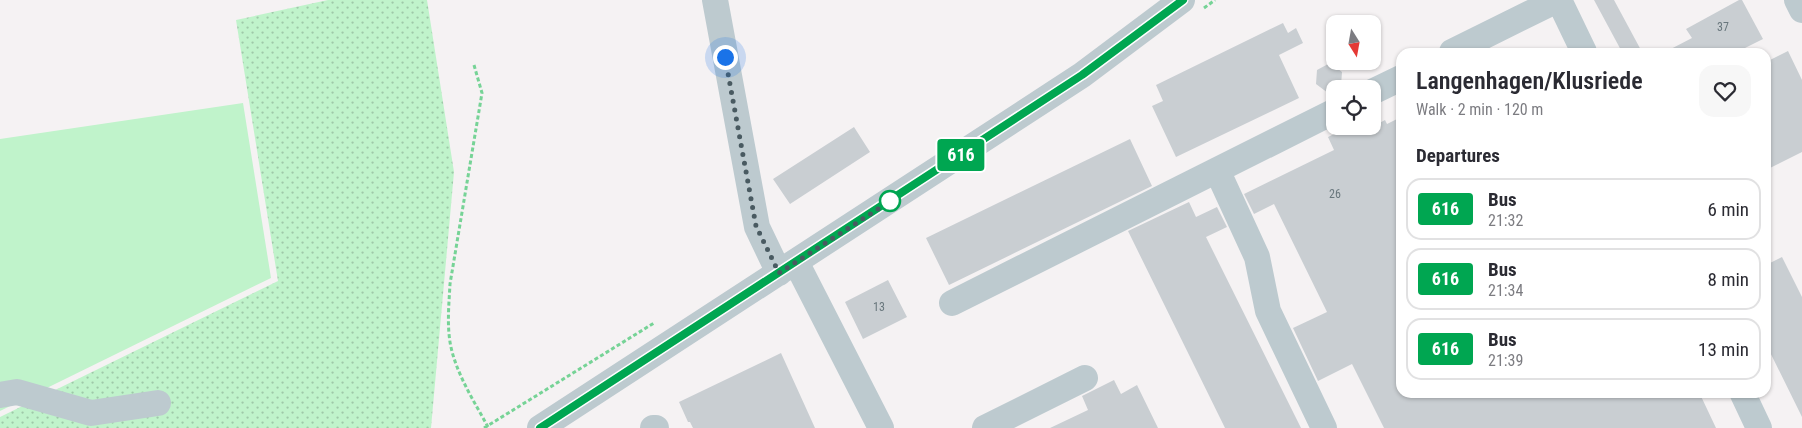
<!DOCTYPE html>
<meta charset="utf-8">
<style>
:root{--surface:#fff;--page:#f7f7f7;--text:#2b2b33;--muted:#7c7c81;--line:#e1e1e2}
body{margin:0;font-family:"Roboto Condensed",sans-serif;background:var(--page);color:var(--text);height:100vh;display:flex;flex-direction:column;font-size:19px;white-space:nowrap}
*{box-sizing:border-box;margin:0}
p{font-size:16px;color:var(--muted)}
.icon{flex:none;width:28px;height:28px;fill:none;stroke:currentColor;stroke-width:2;stroke-linecap:round;stroke-linejoin:round}
.map{position:relative;flex:1;overflow:hidden}
.side{position:absolute;left:1396px;top:48px;width:375px;height:350px;display:flex;flex-direction:column;background:var(--surface);border-radius:15px;box-shadow:0 1px 4px #0004}
.side>*{flex:none}
.badge{padding:0 10px;border-radius:4px;font-size:18px;line-height:32px}
.needle{width:32px;rotate:169deg}
.buttons{position:absolute;left:1326px;top:15px;display:grid;gap:10px}
.buttons a{display:grid;place-items:center;width:55px;height:55px;border-radius:10px;background:var(--surface);box-shadow:0 1px 4px #0004;font-size:25px}
.you{position:absolute;width:25px;height:25px;margin:-12px;border:4px solid #fff;border-radius:50%;background:#1a73e8;box-shadow:0 0 0 8px #1a73e833}
.map>.badge{position:absolute;translate:-50% -50%;box-shadow:0 0 0 2px #fff}
h2{padding:0 20px;font-size:19px;line-height:45px}
.round{display:grid;place-items:center;flex:none;width:52px;height:52px;border-radius:15px;background:var(--page)}
.overview{display:flex;align-items:center;justify-content:space-between;height:85px;padding:0 20px}
h1{font-size:24px;font-weight:600;line-height:38px}
ul{padding:0;list-style:none}
li{display:flex;align-items:center;gap:15px;height:62px;margin:0 10px 8px;padding:0 10px;border:2px solid var(--line);border-radius:15px}
li div{flex:1}
li b{display:block;font-size:19px}
li em{font-style:normal}
li .badge{min-width:55px;font-weight:700;text-align:center}
.map>svg:first-child{display:block}
.grass{fill:url(#grass-dots)}
.garden{fill:#c0f3cb}
.building{fill:#c9ced2}
.lines{fill:none;stroke-linecap:round;stroke-linejoin:round}
.path{stroke:#76d396;stroke-width:3;stroke-dasharray:4 2.5;stroke-linecap:butt}
.minor{stroke:#bdcacf;stroke-width:26}
.line-casing{stroke:#fff;stroke-width:11}
.line{stroke:#00a651;stroke-width:8}
.walk{stroke:#495a61;stroke-width:5;stroke-dasharray:0 9}
.stop-dot{fill:#fff;stroke:#00a651;stroke-width:2.5}
.labels{text-anchor:middle;stroke-width:5;stroke-linejoin:round;paint-order:stroke}
.number-label{font-size:12px;fill:#69777d}
</style>
<div class="map">
<svg width="1802" height="428" viewBox="0 0 1802 428">
<defs>
<pattern id="grass-dots" width="8" height="8" patternUnits="userSpaceOnUse" patternTransform="scale(1.25)"><rect width="8" height="8" fill="#c0f3cb"/><path d="M2 2h.1M6 6h.1" fill="none" stroke="#9ec8a8" stroke-width="1.8" stroke-linecap="round"/></pattern>
</defs>
<rect width="100%" height="100%" fill="#f5f2f3"/>
<path class="grass" d="M328 0H427L454 172 431 428H0V417L278 281 236 20Z"/>
<path class="garden" d="M243 103 271 278 0 411V139Z"/>
<path class="building" d="M1594 0H1614L1642 52H1622Z
M1739 0H1742L1763 39 1737 52H1665L1692 38 1686 29Z
M1283 23 1288 33 1296 28 1303 43 1279 55 1299 98 1176 157 1152 106 1163 101 1156 85Z
M1788 51 1802 80V152L1766 170V62Z
M1330 63 1342 72 1341 86 1328 93 1316 84 1317 70Z
M1401 117V392H1699L1716 428H1384L1352 364 1318 381 1293 328 1327 312 1274 204 1254 214 1244 194 1334 150 1328 137 1350 126H1374L1385 120 1387 124Z
M854 127 870 152 790 204 773 179Z
M1130 139 1152 186 949 285 926 238Z
M1189 202 1196 217 1217 207 1227 227 1206 237 1301 428H1225L1128 231Z
M1782 257 1802 297V417L1766 344V265Z
M888 280 907 317 863 339 845 302Z
M781 353 815 428H693L690 422H688L679 402Z
M1114 380 1121 394 1137 385 1158 428H1050L1088 410 1082 396Z"/>
<g class="lines">
<path class="path" d="M1204 8 1215 0
M474 65 482 93 450 284C449 303 447 323 450 342 455 372 474 401 488 427
M484 428 654 323"/>
<path class="minor" d="M715 0 757 227 779 273
M1559 0 1584 52
M1797 0 1802 10
M1452 52 1557 0
M1372 92 1401 78
M1217 170 1257 257 1268 311 1324 428
M796 262 881 428
M952 303 1335 111
M1742 392 1759 428
M0 395 17 392 91 413 158 403
M540 428 1082 75 1182 0
M653 428H656
M985 428 1085 378"/>
</g>
<g class="lines">
<defs>
<path id="line" d="M540 428 1082 75 1183 0"/>
</defs>
<use href="#line" class="line-casing"/>
<use href="#line" class="line"/>
<path class="walk" d="M725 57 756 226 779 273 892 200 890 201"/>
</g>
<circle class="stop-dot" cx="890" cy="201" r="10"/>
<g class="labels">
<g class="number-label">
<text x="1723" y="31">37</text>
<text x="1335" y="198">26</text>
<text x="879" y="311">13</text>
</g>
</g>
</svg>
<div class="buttons">
<a><svg class="needle" viewBox="-14 -14 28 28"><path d="M0-13l5 13h-10z" fill="#e53935"/><path d="M0 13l5-13h-10z" fill="#7c7c81"/></svg></a>
<a><svg class="icon" aria-label="locate" viewBox="0 0 24 24"><circle cx="12" cy="12" r="6"/><path d="M12 2v4M12 18v4M2 12h4M18 12h4"/></svg></a>
</div>
<div class="you" style="left:725px;top:57px"></div>
<b class="badge" style="left:961px;top:155px;background:#00a651;color:#fff">616</b>
<section class="side">
<div class="overview"><div><h1>Langenhagen/Klusriede</h1><p>Walk · 2 min · 120 m</p></div><a class="round"><svg class="icon" aria-label="heart" viewBox="0 0 24 24"><path d="M12 20l-8-8c-3-5 5-10 8-4 3-6 11-1 8 4z"/></svg></a></div>
<h2>Departures</h2>
<ul>
<li><span class="badge" style="background:#00a651;color:#fff">616</span><div><b>Bus</b><p>21:32</p></div><em>6 min</em></li>
<li><span class="badge" style="background:#00a651;color:#fff">616</span><div><b>Bus</b><p>21:34</p></div><em>8 min</em></li>
<li><span class="badge" style="background:#00a651;color:#fff">616</span><div><b>Bus</b><p>21:39</p></div><em>13 min</em></li>
</ul>
</section>
</div>
